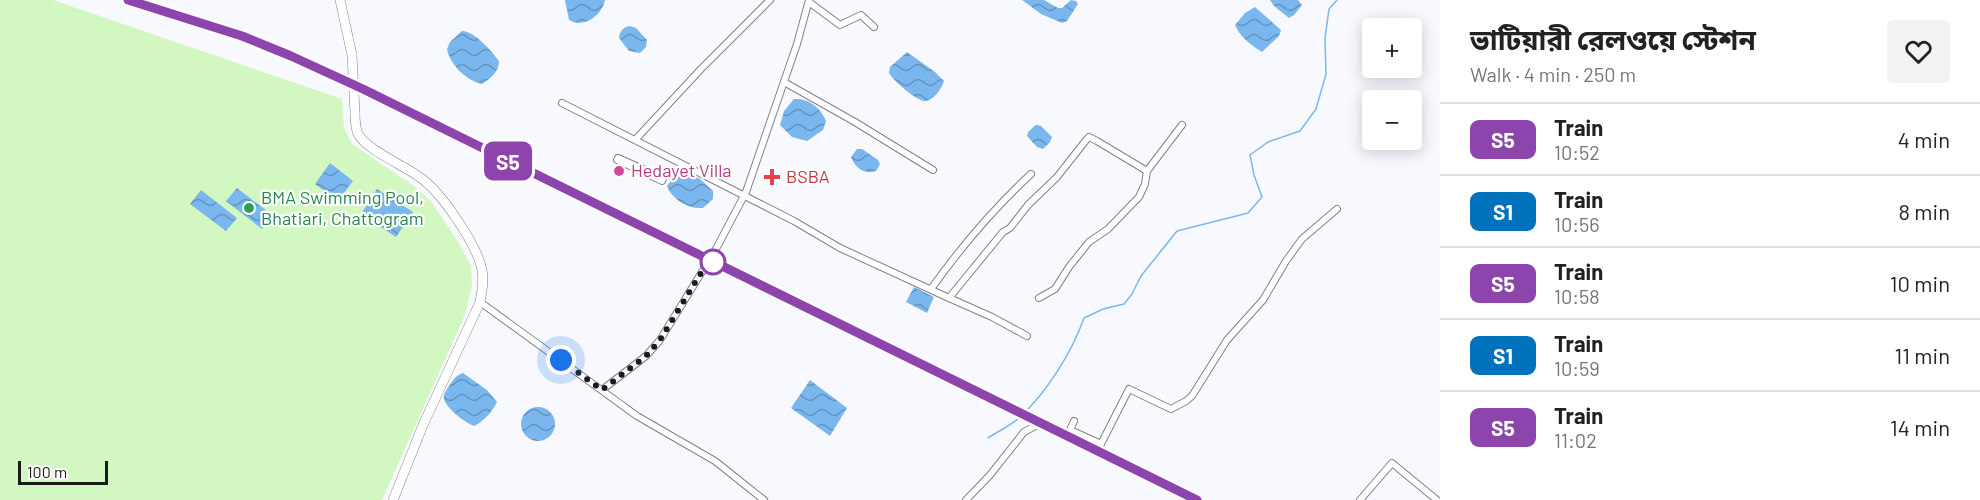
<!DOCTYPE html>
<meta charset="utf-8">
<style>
:root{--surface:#fff;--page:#f2f2f2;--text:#222;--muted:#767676;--line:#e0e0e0}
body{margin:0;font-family:Barlow,"Noto Sans Bengali",sans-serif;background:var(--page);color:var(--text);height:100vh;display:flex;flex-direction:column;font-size:22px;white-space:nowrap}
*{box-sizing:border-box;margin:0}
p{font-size:20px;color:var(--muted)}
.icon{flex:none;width:33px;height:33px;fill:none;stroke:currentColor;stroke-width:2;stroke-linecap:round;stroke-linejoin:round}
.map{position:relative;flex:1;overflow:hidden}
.sheet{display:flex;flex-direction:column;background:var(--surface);width:540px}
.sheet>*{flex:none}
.badge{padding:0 12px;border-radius:9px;font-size:21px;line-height:39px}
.fabs{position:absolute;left:1362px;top:18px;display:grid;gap:12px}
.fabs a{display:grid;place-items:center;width:60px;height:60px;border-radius:6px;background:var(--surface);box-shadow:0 3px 15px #0003;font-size:30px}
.scale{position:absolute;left:18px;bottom:15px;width:90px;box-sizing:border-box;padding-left:6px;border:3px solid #19191e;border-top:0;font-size:16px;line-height:21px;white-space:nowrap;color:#19191e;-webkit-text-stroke:4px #fff;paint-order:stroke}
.you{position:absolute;width:30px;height:30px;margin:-15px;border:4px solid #fff;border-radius:50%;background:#1a73e8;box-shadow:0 0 0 9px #1a73e833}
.map>.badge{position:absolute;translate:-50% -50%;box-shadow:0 0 0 3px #fff}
.round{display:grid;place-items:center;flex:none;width:63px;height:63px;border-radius:6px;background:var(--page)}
.head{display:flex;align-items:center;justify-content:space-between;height:102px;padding:0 30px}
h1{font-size:28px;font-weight:700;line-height:45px}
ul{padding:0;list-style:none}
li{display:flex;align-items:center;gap:18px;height:72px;padding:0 30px;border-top:2px solid var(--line)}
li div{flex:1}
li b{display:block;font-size:22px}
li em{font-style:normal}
li .badge{min-width:66px;font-weight:700;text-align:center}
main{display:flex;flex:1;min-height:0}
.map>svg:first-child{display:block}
.park{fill:#d2f7c0}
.water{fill:url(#water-waves)}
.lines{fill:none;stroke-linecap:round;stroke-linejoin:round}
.stream{stroke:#7ab7ee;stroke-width:1.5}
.minor-casing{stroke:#7f818c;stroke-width:8}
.primary-casing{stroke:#7f818c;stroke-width:10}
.minor{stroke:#fff;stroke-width:6}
.primary{stroke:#fff;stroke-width:9}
.rail{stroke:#64656a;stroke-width:1.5;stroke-dasharray:12 6;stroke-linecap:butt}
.primary-bridge-casing{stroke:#7f818c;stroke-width:10;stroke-linecap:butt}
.primary-bridge{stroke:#fff;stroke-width:9}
.line-casing{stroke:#fff;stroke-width:14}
.line{stroke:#8e44ad;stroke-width:9}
.walk{stroke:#19191e;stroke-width:6;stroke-dasharray:0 10.8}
.hotel-dot{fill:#d1479c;stroke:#fff;stroke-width:2}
.health-dot{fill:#e0444e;stroke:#fff;stroke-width:2}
.leisure-dot{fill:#2e9e5b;stroke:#fff;stroke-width:2}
.stop-dot{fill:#fff;stroke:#8e44ad;stroke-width:3}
.labels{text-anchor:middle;stroke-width:4.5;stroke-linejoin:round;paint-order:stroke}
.hotel-label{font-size:18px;fill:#b23c85;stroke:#fff;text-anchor:start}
.health-label{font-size:18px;fill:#be3a42;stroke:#fff;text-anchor:start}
.leisure-label{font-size:18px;fill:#27864d;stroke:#fff;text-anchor:start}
</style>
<main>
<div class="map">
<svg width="1440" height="500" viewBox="0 0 1440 500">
<defs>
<pattern id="water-waves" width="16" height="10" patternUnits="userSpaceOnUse" patternTransform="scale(1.5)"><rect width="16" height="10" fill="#7ab7ee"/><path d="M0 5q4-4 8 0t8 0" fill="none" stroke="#6394c0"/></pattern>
</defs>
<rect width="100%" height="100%" fill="#f8f9fe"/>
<path class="park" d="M0 0H53L342 99 344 127 352 144 414 186 431 201 460 245 471 266 472 286 465 315 382 500H0Z"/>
<path class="water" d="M565 0H605C602 15 584 29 569 20Z
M1022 0H1044L1058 8H1062L1071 0 1076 1 1078 4 1067 21 1062 23 1041 14Z
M1270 0H1298L1302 5 1294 15 1289 18 1274 6Z
M1255 7 1281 30 1279 36 1262 52C1252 46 1239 36 1235 25L1245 13Z
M630 26 636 28 647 40 646 47 640 53 629 51 619 38C620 31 623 27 630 26Z
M462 31C475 31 491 51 499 61 499 72 491 78 482 84 467 81 450 65 447 49L450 42Z
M907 52 935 72 944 81C942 88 933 102 924 101 914 99 894 81 889 73L890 67Z
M794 99C809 98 821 108 826 121L823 130 807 141 792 137 780 125 784 111Z
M1036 125 1041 126 1052 137 1050 142 1043 149 1037 147 1027 136 1028 132Z
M857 149H862L878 160 880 164 876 171C865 175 855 168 851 157Z
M330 163 353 181 338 201 315 184Z
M686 173 700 179 713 191V199L703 208C689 209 672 200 667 186 673 178 676 173 686 173Z
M237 188 272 215 262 229 226 201Z
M377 189 413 212 396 237 361 214Z
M201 190 237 218 226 231 190 204Z
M914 287 934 297 927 313 906 302Z
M463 373 487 390 497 402C493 411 483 422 474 426 465 423 441 405 444 395 445 392 447 389 449 386 453 380 456 375 463 373Z
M810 380 847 408 830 436 791 408Z
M521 424a17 17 0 1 1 34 0a17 17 0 1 1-34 0Z"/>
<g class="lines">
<path class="stream" d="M988 438C998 431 1011 426 1020 417 1047 392 1072 352 1084 318L1103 309 1124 304 1132 294 1141 276 1177 231 1248 213 1262 197 1254 175 1250 155 1268 142 1300 131 1316 109 1326 74 1325 38 1329 9 1337 0"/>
<defs>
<path id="minor" d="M809 2 840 25 861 15 874 27
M784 82 855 122 933 170
M562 103 794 221 840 248 949 298 1003 232 1010 228 1028 205 1057 177 1087 139 1089 137 1097 141 1147 171 1182 125
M635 140 701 69 770 0
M618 158 663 178 662 181 617 160Z
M931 289C961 247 993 209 1031 174
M949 298 992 317 1027 336
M1039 298 1055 289 1069 267 1089 242 1108 229 1139 197 1145 184 1147 171
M480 302 637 416 715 461 764 500
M602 390 646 356 660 340 716 249 746 192 797 44 809 0
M1074 421 1070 430 1101 444 1129 389 1171 409 1186 401 1192 396 1227 340 1263 300 1286 261 1302 239 1337 209
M966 500 990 475 1024 432 1037 425
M1360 500 1392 463 1437 500"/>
<path id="primary" d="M340 0 352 55
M355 112C355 119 355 127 358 134 367 150 403 165 418 176 440 190 477 244 482 270 484 281 482 291 480 302L423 425 393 500"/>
</defs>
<use href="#minor" class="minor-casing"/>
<use href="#primary" class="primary-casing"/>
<use href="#minor" class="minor"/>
<use href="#primary" class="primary"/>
<path class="rail" d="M128 0 242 36 291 56 363 89 1197 500"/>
<defs>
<path id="primary-bridge" d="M352 55 355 112"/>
</defs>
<use href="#primary-bridge" class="primary-bridge-casing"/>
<use href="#primary-bridge" class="primary-bridge"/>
</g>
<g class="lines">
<defs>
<path id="line" d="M128 0 242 36 291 56 363 89 1197 500"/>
</defs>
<use href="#line" class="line-casing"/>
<use href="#line" class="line"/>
<path class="walk" d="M561 360 602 390 646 356 660 340 709 260 713 262"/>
</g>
<circle class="hotel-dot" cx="619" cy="171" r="6"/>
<path class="health-dot" d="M769 168h6v6h6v6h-6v6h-6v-6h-6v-6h6z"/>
<circle class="leisure-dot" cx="249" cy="208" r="6"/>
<circle class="stop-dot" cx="713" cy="262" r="12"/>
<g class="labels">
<g class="hotel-label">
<text x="631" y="177">Hedayet Villa</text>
</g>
<g class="health-label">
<text x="786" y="183">BSBA</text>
</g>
<g class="leisure-label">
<text x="261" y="204">BMA Swimming Pool,<tspan x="261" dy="21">Bhatiari, Chattogram</tspan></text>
</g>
</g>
</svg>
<div class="fabs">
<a>+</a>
<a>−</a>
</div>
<div class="scale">100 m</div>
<div class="you" style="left:561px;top:360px"></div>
<b class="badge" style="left:508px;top:161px;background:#8e44ad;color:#fff">S5</b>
</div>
<section class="sheet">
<div class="head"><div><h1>ভাটিয়ারী রেলওয়ে স্টেশন</h1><p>Walk · 4 min · 250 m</p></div><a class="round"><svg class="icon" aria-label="heart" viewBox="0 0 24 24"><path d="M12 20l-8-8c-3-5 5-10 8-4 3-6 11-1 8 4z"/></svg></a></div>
<ul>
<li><span class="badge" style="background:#8e44ad;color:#fff">S5</span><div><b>Train</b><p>10:52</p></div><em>4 min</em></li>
<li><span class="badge" style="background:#0072bc;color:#fff">S1</span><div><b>Train</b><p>10:56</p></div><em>8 min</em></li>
<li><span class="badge" style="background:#8e44ad;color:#fff">S5</span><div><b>Train</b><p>10:58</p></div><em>10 min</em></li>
<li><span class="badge" style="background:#0072bc;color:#fff">S1</span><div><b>Train</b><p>10:59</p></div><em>11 min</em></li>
<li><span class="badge" style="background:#8e44ad;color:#fff">S5</span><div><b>Train</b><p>11:02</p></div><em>14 min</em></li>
</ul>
</section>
</main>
